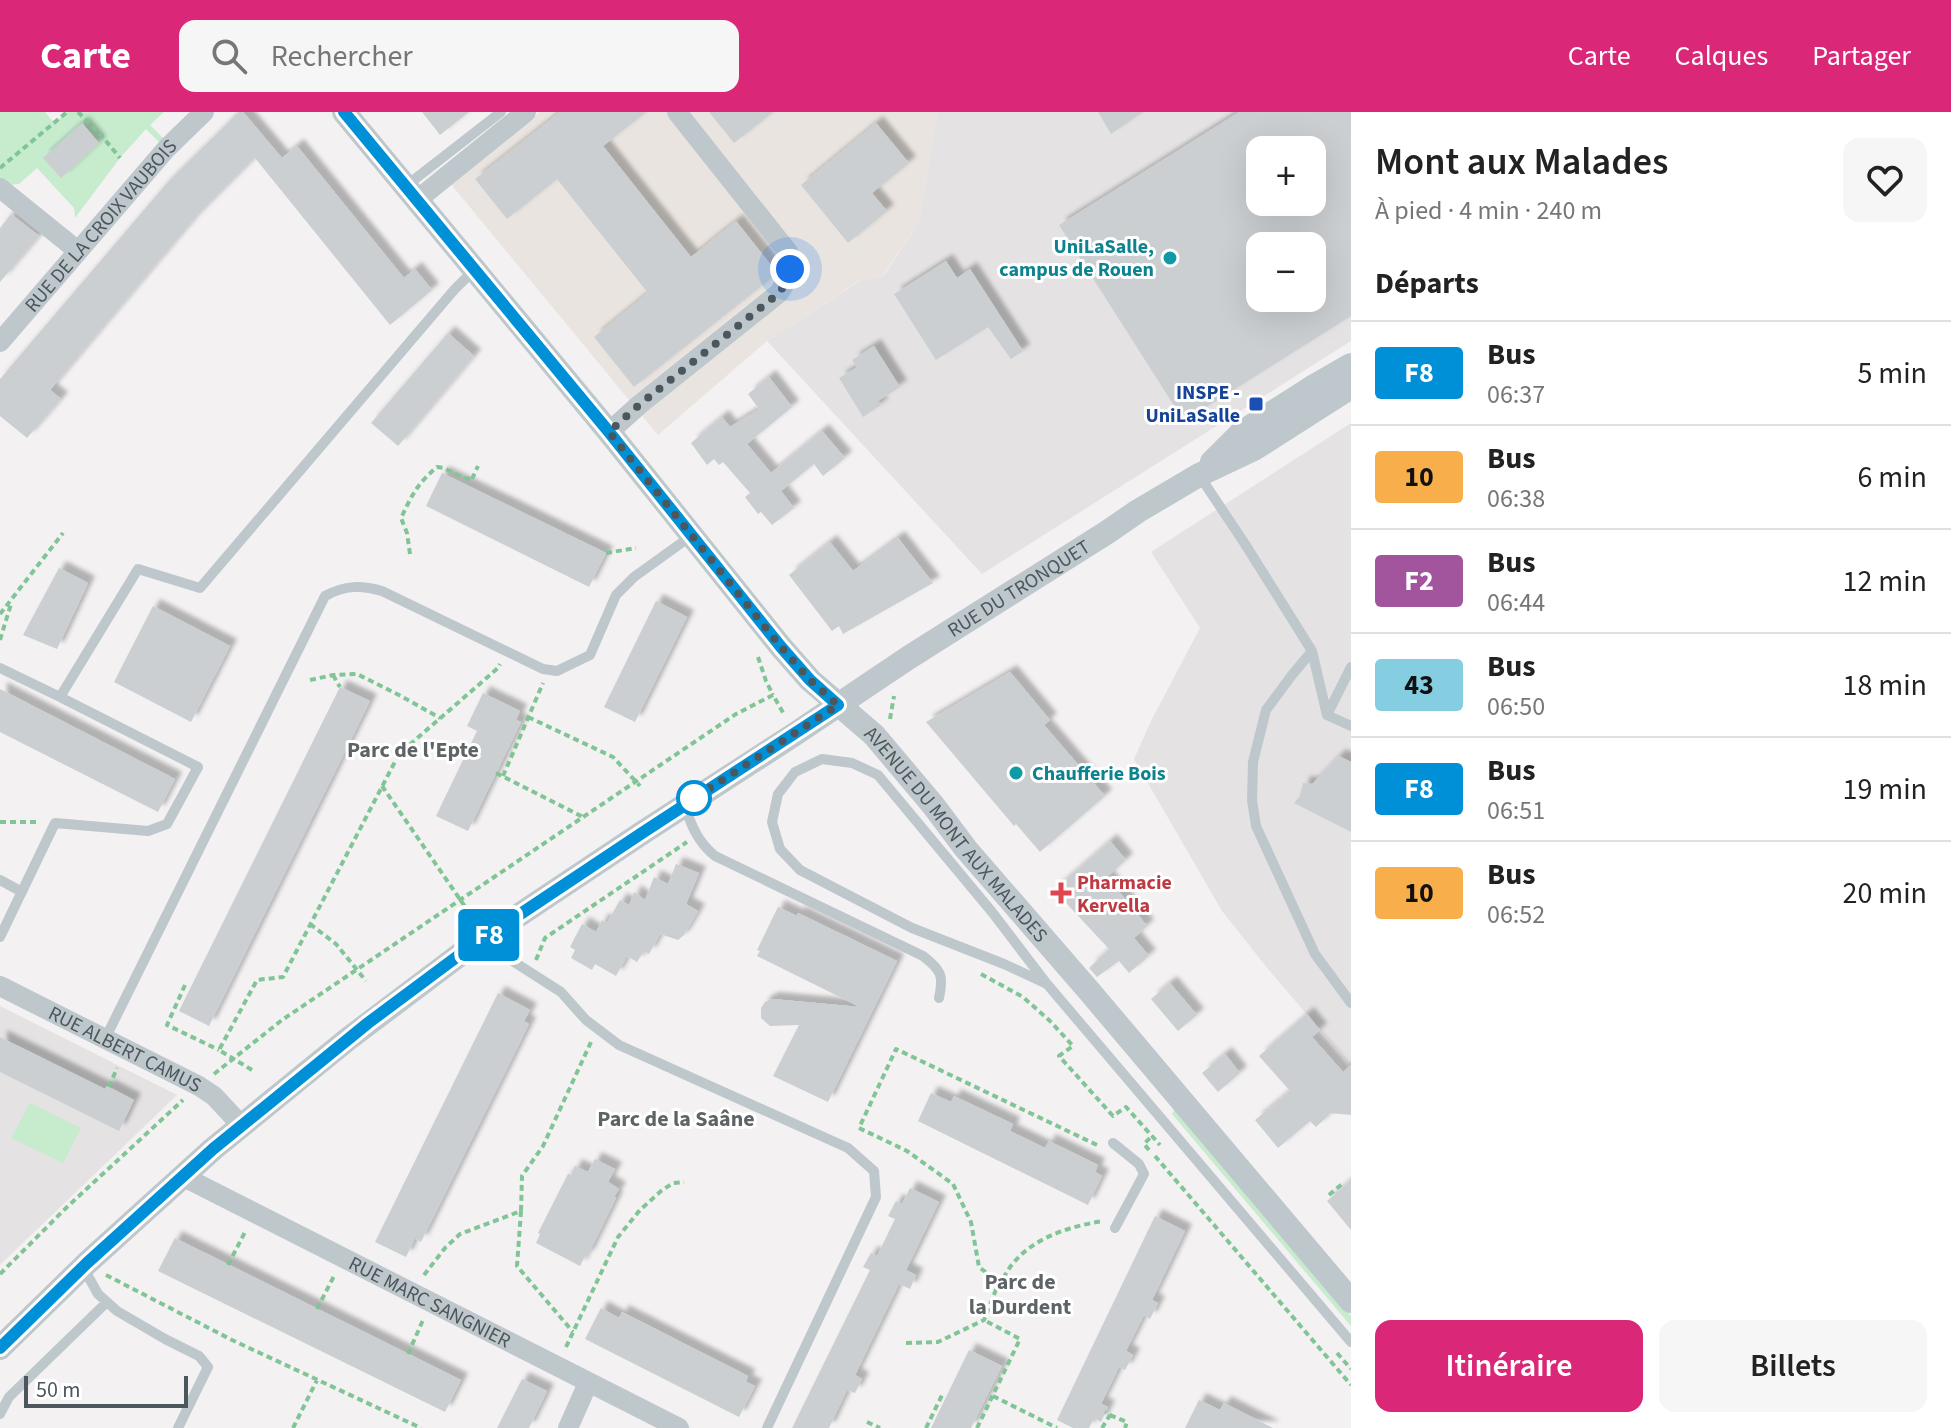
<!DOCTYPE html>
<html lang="fr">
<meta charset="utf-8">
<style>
:root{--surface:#fff;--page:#f6f6f6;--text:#222;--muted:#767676;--line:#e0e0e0;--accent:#db2777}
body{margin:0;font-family:"Source Sans 3",sans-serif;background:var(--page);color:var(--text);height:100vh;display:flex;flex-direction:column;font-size:30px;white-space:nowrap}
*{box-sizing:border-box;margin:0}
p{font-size:26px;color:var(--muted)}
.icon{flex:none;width:44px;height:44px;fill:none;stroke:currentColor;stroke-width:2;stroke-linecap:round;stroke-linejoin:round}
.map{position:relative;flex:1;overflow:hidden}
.details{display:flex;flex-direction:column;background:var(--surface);width:600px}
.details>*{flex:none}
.badge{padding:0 16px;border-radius:6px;font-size:28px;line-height:52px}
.fabs{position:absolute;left:1246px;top:24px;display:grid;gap:16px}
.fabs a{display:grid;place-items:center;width:80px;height:80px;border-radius:16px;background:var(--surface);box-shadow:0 8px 32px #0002;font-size:40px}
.scale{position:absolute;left:24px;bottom:20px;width:164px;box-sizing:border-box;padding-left:8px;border:4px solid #4b575c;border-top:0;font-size:22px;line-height:28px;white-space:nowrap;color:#4b575c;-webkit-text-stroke:6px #fff;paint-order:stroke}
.you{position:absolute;width:40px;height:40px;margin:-20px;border:6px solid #fff;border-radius:50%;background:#1a73e8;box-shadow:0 0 0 12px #1a73e833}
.map>.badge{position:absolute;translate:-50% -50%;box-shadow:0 0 0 4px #fff}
h2{padding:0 24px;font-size:30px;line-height:72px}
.round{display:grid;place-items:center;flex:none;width:84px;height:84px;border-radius:16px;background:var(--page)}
.headline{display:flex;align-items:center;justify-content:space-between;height:136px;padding:0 24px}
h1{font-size:38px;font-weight:600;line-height:60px}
.action{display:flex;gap:16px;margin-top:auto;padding:16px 24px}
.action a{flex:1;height:92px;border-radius:16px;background:var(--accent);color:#fff;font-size:32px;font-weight:600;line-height:92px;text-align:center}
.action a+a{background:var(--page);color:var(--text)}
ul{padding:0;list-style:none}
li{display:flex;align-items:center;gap:24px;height:104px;padding:0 24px;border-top:2px solid var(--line)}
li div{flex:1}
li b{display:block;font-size:30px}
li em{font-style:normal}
li .badge{min-width:88px;font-weight:700;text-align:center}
header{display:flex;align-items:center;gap:48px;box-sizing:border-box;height:112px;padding:0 40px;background:var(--accent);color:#fff}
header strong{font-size:38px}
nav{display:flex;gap:44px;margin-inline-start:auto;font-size:28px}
.search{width:560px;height:72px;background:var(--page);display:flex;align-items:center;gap:20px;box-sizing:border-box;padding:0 28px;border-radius:16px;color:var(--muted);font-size:30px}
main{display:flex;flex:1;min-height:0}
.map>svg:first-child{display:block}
.commercial{fill:#e9e4df}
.education{fill:#e4e2e3;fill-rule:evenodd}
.green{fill:#c6ebcd}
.building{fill:#cbcfd2;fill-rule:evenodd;filter:url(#shadow)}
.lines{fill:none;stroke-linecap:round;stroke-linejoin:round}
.path{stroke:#81c596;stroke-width:4;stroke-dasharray:6 4;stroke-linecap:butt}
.service{stroke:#bec7cc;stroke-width:10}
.minor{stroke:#bec7cc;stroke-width:20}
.tertiary{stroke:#bec7cc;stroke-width:24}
.line-casing{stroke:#fff;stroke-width:18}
.line{stroke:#0090d7;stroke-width:12}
.walk{stroke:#4b575c;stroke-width:8;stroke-dasharray:0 14.4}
.culture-dot{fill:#0f9aa8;stroke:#fff;stroke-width:3}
.transit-dot{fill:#1a4fb4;stroke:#fff;stroke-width:3}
.stop-dot{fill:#fff;stroke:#0090d7;stroke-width:4}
.health-dot{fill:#e0444e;stroke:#fff;stroke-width:3}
.labels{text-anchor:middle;stroke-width:6;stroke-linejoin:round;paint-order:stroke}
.street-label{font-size:20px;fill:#4b575c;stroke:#fff}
.culture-label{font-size:20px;font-weight:bold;fill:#0d838f;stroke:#fff;text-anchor:end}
.transit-label{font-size:20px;font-weight:bold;fill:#164399;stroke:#fff;text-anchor:end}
.health-label{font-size:20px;font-weight:bold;fill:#be3a42;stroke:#fff;text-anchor:start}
.neighbourhood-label{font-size:22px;font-weight:bold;fill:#5e6365;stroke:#fff}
</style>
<header>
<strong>Carte</strong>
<div class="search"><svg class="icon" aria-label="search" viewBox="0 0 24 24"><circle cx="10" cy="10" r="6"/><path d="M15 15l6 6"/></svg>Rechercher</div>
<nav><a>Carte</a><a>Calques</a><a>Partager</a></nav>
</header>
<main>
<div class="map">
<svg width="1351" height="1316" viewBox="0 0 1351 1316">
<defs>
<filter id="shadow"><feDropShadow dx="7" dy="-7" stdDeviation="2" flood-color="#0004"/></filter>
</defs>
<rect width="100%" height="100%" fill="#f3f1f2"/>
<path class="commercial" d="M540 0H937L919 111 883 163 860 168 767 229 658 323 450 71Z"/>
<path class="education" d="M937 0H1098L1111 21 1143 0H1351V229L982 462 767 229 861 168 884 163 919 111ZM1260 38H1312V90H1260ZM1260 134H1312V186H1260Z
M1351 311V954L1268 857 1222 799 1134 647 1152 607 1200 516 1151 440Z
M0 894 177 983 0 1153Z"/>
<path class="green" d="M0 0H45L54 11 67 0H164L150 13 164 27 160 31 146 17 120 46 75 106 74 96 37 56 19 72 7 73 0 67Z
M30 991 81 1016 63 1051 11 1026Z
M1175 997 1351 1204V1214L1172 1002Z"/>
<path class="building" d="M239 0H243L282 46 297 34 404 166 415 157 432 178 390 213 255 46 193 108 50 278 61 287 27 326 0 304V267L167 71Z
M422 0H469L440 23Z
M560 0H646L603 34 691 145 736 109 775 158 774 164 634 275 594 225 648 181 557 67 507 107 475 67Z
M709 0H773L734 31Z
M1098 0H1143L1111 22Z
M1239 0H1351V204L1189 306 1186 300 1180 303 1059 113ZM1260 38H1312V90H1260ZM1260 134H1312V186H1260Z
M82 11 99 31 61 66 43 46Z
M876 11 909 51 872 81 887 99 848 131 801 73Z
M11 102 39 124 0 170V116Z
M946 149 957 166 970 157 1023 239 1011 247 988 215 936 248 894 182Z
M448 221 474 244 398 334 371 311Z
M874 234 900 275 878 289 881 293 863 305 839 266 857 255 852 248Z
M769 265 792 295 747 332 771 361 822 319 845 346 823 364 814 352 781 379 794 396 772 413 761 400 758 402 745 385 750 381 723 350 719 353 714 347 707 353 691 331 722 305 730 315 759 297 748 282Z
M442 361 606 441 589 475 426 394Z
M898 426 933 471 843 522 839 514 832 519 789 463 830 430 853 459Z
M59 456 88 471 57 537 23 523Z
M656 489 687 505 635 610 604 595Z
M153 494 230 534 191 610 114 570Z
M1010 560 1050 608 1044 613 1105 684 1040 740 1016 712 1014 714 926 610Z
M340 575 370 589 209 914 179 899Z
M0 577 175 667 158 700 0 620Z
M483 581 520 599 516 608 521 610 468 719 436 704 477 619 467 614Z
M1339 644 1351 650V720L1294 691 1300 684 1303 671 1312 672Z
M1110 729 1126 748 1107 765 1147 814 1134 826 1149 844 1129 861 1119 849 1097 865 1089 856 1109 837 1054 778Z
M676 752 699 761 686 792 698 799 684 823 678 828 660 822 649 842 644 839 637 850 627 844 616 864 595 852 592 858 571 846 575 838 570 835 582 812 596 820 602 808 607 811 620 788 629 793 634 780 645 788 654 765 668 772Z
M778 795 797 804 798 801 897 849 828 990 773 964 799 913 770 914 761 906V896L765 890 772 887 860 895 757 844 760 839 757 838Z
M1170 871 1197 903 1178 919 1151 887Z
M498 881 530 898 524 909 529 912 421 1130 415 1126 406 1145 375 1130Z
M1307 902 1320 918 1312 925 1343 960 1351 953V1003L1328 1001 1330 1002 1316 1015 1310 1009 1278 1036 1255 1008 1290 979 1259 944Z
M0 925 105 977 107 974 134 988 119 1019 0 960Z
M1225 942 1240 961 1218 980 1202 961Z
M931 981 951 990 954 984 1013 1012 1010 1019 1045 1036 1049 1029 1098 1053 1095 1060 1102 1064 1088 1093 918 1009Z
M595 1047 615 1057 608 1070 619 1077 614 1085 616 1086 587 1145 585 1144 580 1154 536 1131 540 1122 538 1121 568 1062 571 1063 575 1054 588 1060Z
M1351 1068V1118L1327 1089Z
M910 1076 939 1090 906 1158 916 1163 910 1177 899 1172 855 1263 862 1267 855 1281 847 1278 829 1316H792L870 1158 863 1155 871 1141 877 1144 895 1107 888 1104 896 1089 902 1092Z
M1155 1104 1185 1119 1152 1188 1158 1191 1150 1207 1144 1203 1126 1239 1133 1243 1125 1258 1119 1255 1101 1292 1108 1295 1101 1310 1094 1306 1089 1316H1073L1057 1308Z
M175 1126 461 1268 445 1300 158 1159Z
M601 1196 619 1206 622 1200 748 1264 746 1270 755 1274 739 1305 585 1227Z
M969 1238 1002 1254 971 1316H931Z
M522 1267 547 1279 529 1316H497Z
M1199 1288 1220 1298 1224 1291 1273 1316H1185Z"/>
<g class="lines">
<path class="path" d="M78 0 101 23 120 46
M0 56 67 0
M472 367 478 354
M606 441 636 436
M410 442 407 421 401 406C412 383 417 372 437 355L444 356 463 366 472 367
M0 502 63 421
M0 528 11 492
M758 545 766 569 773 583
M333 563 340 575
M310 568 333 563 357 562 399 583 440 606
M528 605 613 645 640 674
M890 607 894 584
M496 661 583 705
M503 664 543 571
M382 674 466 796
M0 710H38
M310 812 336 832 366 869
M536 848 545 826 687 730
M981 862 1023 885 1050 909 1073 934 1059 944 1113 1004 1126 995 1160 1033
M185 873 167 913 219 938
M252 958 219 938 257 868 283 865 399 642 498 556 500 552
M214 962 282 908 736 602 773 583 785 604
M109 975 117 956
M1097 1033 896 937 859 1016 907 1039 953 1072 971 1110 979 1155 1000 1171C1005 1164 1009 1155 1015 1149 1037 1124 1072 1114 1103 1109
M1149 1038 1144 1032 1152 1024
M1155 1044 1351 1273
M1329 1083 1342 1072
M521 1099 517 1154 573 1220
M228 1153 245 1120
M0 1162 67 1095 183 988
M106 1163 232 1228 421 1316
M424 1163 445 1136 460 1122 521 1099 522 1064 543 1034 591 930
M317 1197 334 1164
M906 1231 938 1230 984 1208 999 1170
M566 1235 618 1125 640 1098 661 1079 673 1071 684 1070
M1337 1241 1351 1257
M408 1242 423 1208
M993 1284 1057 1316
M1110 1303 1127 1310 1125 1316
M867 1310 880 1316
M293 1316 317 1268
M926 1316 943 1281
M977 1316 1020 1227 984 1208
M1102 1316 1110 1303 1105 1300"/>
<path class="service" d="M406 74 501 0
M1199 363 1245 432 1312 539 1327 603
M1312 539 1292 563 1266 598 1253 650 1252 688 1256 714 1315 842 1351 891
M0 556 60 585
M1327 603 1351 555
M1327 603 1351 614
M685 695C692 715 698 730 715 744L923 844C941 858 944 863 939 886
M0 768 22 780
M488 824 500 841 561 880 586 908 619 933 848 1036 874 1059 876 1085 767 1316
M0 825 55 711 148 719 167 712 198 655 60 585 138 457 200 476 454 178 473 159
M1047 872 1004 852 912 816 800 758 780 737 772 710 778 682 795 660 822 647 852 651 878 663 992 800 1047 872 1351 1230
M105 927 325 484C345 473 361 473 382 479L543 557 557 559 590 543 616 483 634 465 691 424
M1113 1031 1139 1052 1144 1062 1115 1116
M83 1155 98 1182 117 1199 165 1227 199 1244 208 1255 178 1316
M0 1302 9 1285 107 1190"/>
<g class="minor">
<path d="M0 76 78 139"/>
<path d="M417 88 526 0"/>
<path id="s1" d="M0 230 167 36 204 0"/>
<path d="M609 320 639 293 779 181C789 166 790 157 788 140L677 0"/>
<path id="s2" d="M0 874 199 974 214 984 241 1013"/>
<path id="s3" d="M182 1064 679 1316"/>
<path d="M568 1316 588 1271"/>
</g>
<g class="tertiary">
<path id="s4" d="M344 0 609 320 781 535 810 568 874 623 933 693 966 737 1090 880 1351 1189"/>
<path d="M1212 350 1242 320 1311 276 1351 253"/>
<path id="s5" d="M0 1236 87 1151 213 1037 348 927 462 841 642 721 795 622 908 546 1106 421 1138 399 1199 363 1254 337 1351 275"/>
</g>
</g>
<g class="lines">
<defs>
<path id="line" d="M0 1236 87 1151 213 1037 368 911 462 841 642 721 838 593 810 568 781 535 609 320 344 0"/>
</defs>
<use href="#line" class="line-casing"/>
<use href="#line" class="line"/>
<path class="walk" d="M694 686 684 693 838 593 810 568 781 535 609 320 639 293 779 181 787 169 790 157"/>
</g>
<g class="culture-dot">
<circle cx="1170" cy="146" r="8"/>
<circle cx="1016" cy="661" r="8"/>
</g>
<rect class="transit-dot" x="1248" y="284" width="16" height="16" rx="4"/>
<circle class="stop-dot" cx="694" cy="686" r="16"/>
<path class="health-dot" d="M1057 769h8v8h8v8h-8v8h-8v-8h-8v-8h8z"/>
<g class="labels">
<g class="street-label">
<text dy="7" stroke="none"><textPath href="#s1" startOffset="154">RUE DE LA CROIX VAUBOIS</textPath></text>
<text dy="7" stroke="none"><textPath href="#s5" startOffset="1274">RUE DU TRONQUET</textPath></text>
<text dy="7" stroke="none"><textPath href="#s4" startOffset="948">AVENUE DU MONT AUX MALADES</textPath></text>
<text dy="7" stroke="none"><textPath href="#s2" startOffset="140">RUE ALBERT CAMUS</textPath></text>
<text dy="7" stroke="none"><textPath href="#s3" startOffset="278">RUE MARC SANGNIER</textPath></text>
</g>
<g class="culture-label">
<text x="1154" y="141">UniLaSalle,<tspan x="1154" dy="23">campus de Rouen</tspan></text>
<text x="1032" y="668" text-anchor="start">Chaufferie Bois</text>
</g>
<g class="transit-label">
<text x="1240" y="287">INSPE -<tspan x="1240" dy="23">UniLaSalle</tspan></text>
</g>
<g class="health-label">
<text x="1077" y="777">Pharmacie<tspan x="1077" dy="23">Kervella</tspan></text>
</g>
<g class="neighbourhood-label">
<text x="413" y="645">Parc de l'Epte</text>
<text x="676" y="1014">Parc de la Saâne</text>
<text x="1020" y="1177">Parc de<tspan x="1020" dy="25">la Durdent</tspan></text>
</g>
</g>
</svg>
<div class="fabs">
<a>+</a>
<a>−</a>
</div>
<div class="scale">50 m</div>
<div class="you" style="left:790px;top:157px"></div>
<b class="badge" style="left:489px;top:823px;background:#0090d7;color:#fff">F8</b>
</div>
<section class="details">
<div class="headline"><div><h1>Mont aux Malades</h1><p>À pied · 4 min · 240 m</p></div><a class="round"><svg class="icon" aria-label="heart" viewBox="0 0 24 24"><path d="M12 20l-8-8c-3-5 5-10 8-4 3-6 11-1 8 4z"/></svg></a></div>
<h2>Départs</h2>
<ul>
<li><span class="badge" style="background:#0090d7;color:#fff">F8</span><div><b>Bus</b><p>06:37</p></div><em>5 min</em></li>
<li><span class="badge" style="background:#f8ae4b;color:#111">10</span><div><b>Bus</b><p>06:38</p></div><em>6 min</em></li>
<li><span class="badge" style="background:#a2559d;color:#fff">F2</span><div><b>Bus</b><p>06:44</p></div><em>12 min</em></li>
<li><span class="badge" style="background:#85cee2;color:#111">43</span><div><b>Bus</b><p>06:50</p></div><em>18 min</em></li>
<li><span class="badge" style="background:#0090d7;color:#fff">F8</span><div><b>Bus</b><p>06:51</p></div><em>19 min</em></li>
<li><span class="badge" style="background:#f8ae4b;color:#111">10</span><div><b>Bus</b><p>06:52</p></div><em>20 min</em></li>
</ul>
<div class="action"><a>Itinéraire</a><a>Billets</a></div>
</section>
</main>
